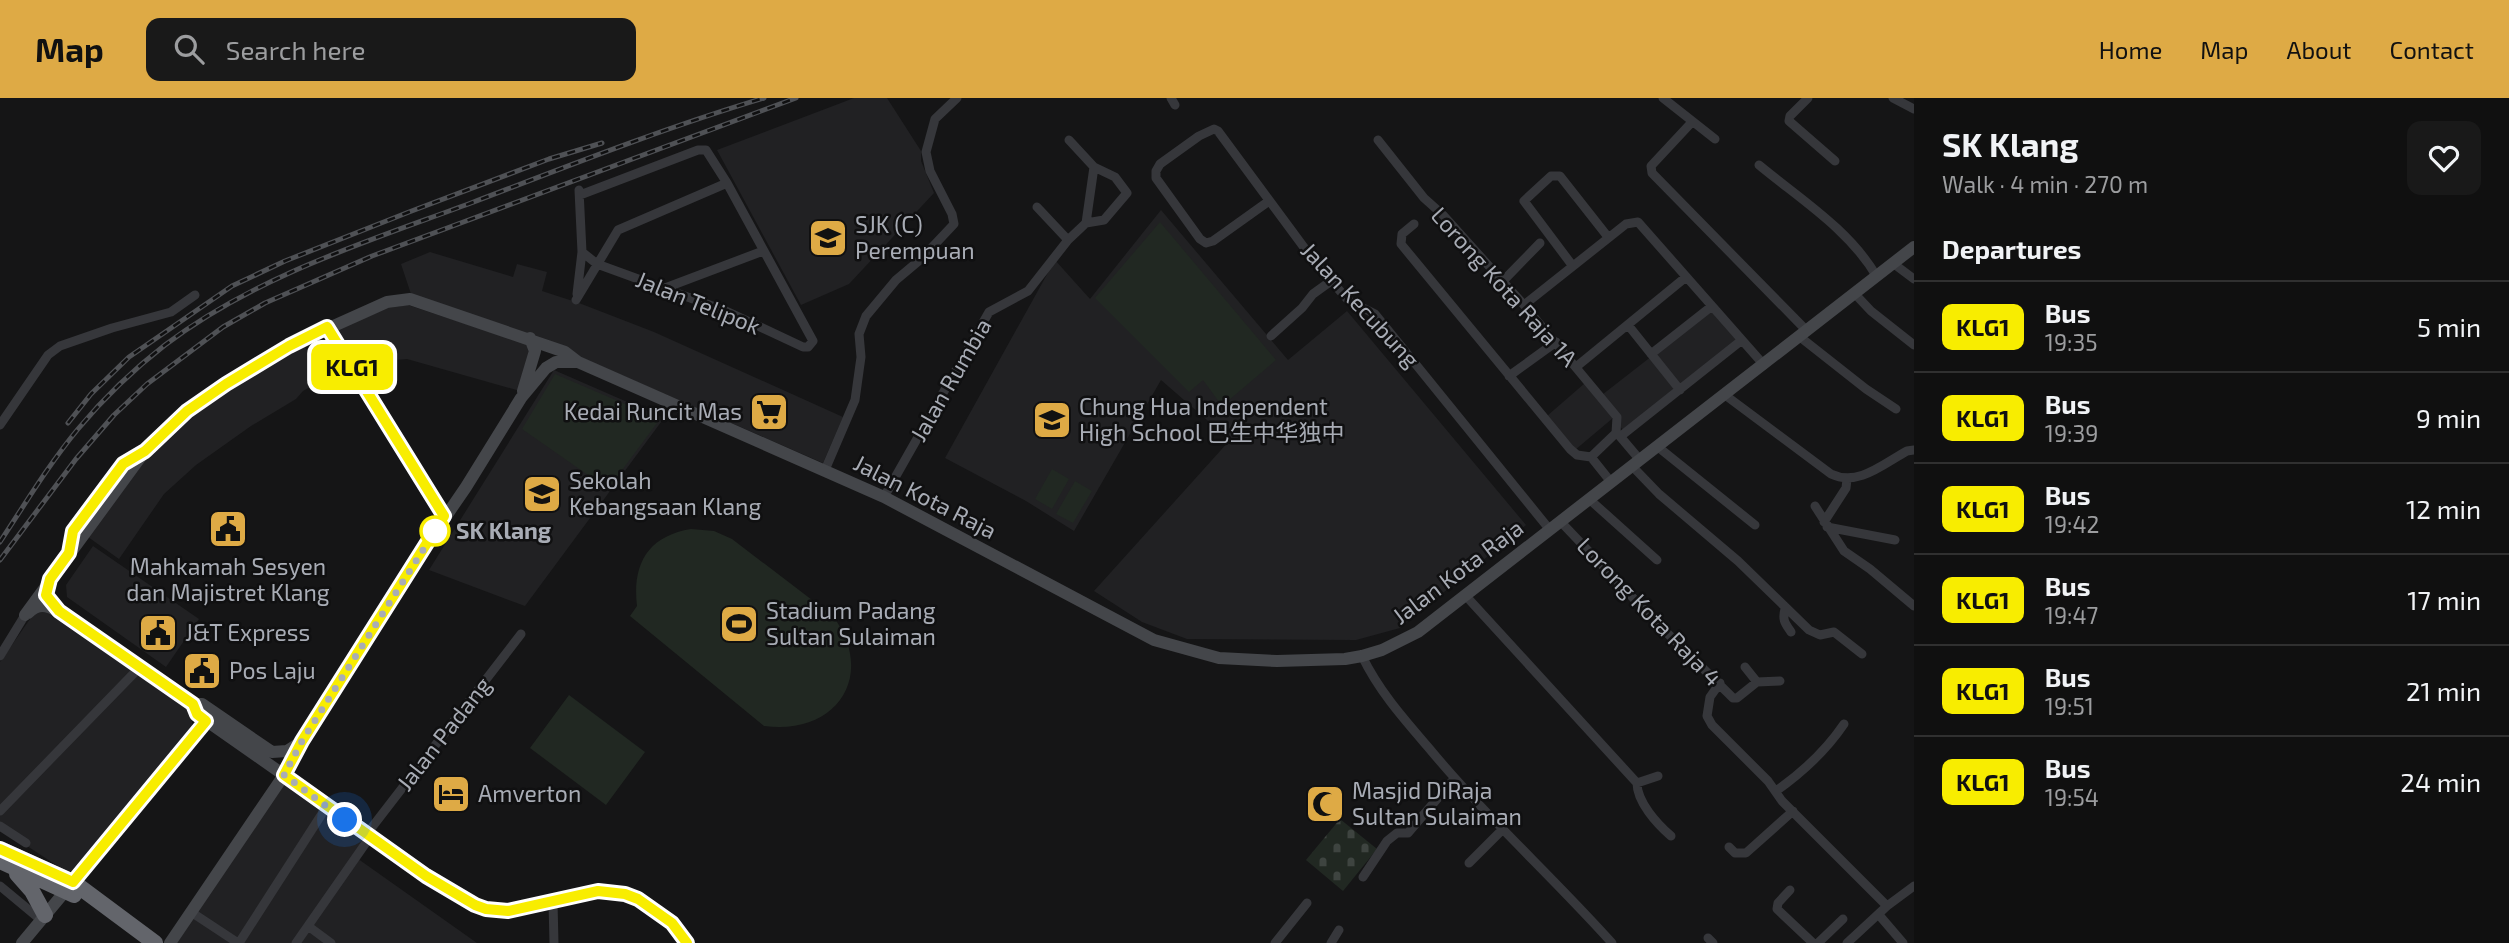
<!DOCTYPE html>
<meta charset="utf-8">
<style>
:root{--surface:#101010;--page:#191919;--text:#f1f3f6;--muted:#9c9d9f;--line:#303030;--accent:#deaa45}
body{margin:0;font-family:"Exo 2","Noto Sans SC",sans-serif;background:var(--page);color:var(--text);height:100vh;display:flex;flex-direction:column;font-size:26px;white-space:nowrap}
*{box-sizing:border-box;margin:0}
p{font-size:23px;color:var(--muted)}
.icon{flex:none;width:38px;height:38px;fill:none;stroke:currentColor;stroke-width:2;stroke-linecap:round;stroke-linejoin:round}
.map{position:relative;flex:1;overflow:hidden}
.details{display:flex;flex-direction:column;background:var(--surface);width:595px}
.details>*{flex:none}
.badge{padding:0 14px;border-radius:10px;font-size:24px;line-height:46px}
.you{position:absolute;width:35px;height:35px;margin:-18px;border:5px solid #fff;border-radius:50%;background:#1a73e8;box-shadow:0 0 0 10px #1a73e833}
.map>.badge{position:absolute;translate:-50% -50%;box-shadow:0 0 0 4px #fff}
h2{padding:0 28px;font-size:26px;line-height:63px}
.round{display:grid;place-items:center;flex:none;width:74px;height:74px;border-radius:14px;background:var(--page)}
.overview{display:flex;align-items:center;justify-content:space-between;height:119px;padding:0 28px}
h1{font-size:33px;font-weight:700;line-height:52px}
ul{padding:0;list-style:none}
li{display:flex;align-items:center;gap:21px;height:91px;padding:0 28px;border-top:2px solid var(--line)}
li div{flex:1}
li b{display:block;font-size:26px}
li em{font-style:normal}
li .badge{min-width:77px;font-weight:700;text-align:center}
header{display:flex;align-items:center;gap:42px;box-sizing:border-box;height:98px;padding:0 35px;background:var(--accent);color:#111}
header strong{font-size:33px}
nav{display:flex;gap:38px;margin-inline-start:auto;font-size:24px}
.search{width:490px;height:63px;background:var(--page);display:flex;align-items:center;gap:18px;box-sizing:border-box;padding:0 24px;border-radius:14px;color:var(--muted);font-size:26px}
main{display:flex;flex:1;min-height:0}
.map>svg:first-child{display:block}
.built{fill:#212123}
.grass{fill:#212822}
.cemetery{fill:url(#cemetery-stones)}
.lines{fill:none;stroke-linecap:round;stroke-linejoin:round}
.street{stroke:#36373b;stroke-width:9}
.secondary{stroke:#44464a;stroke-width:12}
.highway{stroke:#63656b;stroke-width:16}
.rail-casing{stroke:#4f5155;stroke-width:5}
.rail{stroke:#101011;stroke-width:2.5;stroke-dasharray:8;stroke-linecap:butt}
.line-casing{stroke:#fff;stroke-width:16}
.line{stroke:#f8ed00;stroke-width:10}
.walk{stroke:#a8acb5;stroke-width:7;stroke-dasharray:0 12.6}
.stop-dot{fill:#fff;stroke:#f8ed00;stroke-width:3.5}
.labels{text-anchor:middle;stroke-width:5;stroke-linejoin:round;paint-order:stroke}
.poi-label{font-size:23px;fill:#a8acb5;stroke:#101011;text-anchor:start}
.street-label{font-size:23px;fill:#a8acb5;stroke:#101011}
.stop-label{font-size:23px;font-weight:bold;fill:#a8acb5;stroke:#101011;text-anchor:start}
</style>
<header>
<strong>Map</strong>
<div class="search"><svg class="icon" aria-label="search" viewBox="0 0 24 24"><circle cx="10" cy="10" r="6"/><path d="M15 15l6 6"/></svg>Search here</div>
<nav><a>Home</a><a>Map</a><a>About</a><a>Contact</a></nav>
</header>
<main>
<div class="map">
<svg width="1914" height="845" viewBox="0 0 1914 845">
<defs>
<pattern id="cemetery-stones" width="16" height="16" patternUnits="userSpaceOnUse" patternTransform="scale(1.75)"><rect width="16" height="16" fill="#212822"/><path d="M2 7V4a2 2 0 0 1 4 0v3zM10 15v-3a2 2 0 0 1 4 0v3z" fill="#3e4440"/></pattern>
</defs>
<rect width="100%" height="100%" fill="#151516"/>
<path class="built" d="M854 0H887L921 53V63L934 95 849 186 801 207 717 52Z
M1161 112 1288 262 1347 213 1526 427 1400 530 1356 542 1187 541 1142 524 1094 493 1230 342 1161 282 1074 433 1026 403 945 360 1055 162 1090 201Z
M430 154 513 179 517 166 547 174 542 193 579 205 654 234 843 319 823 365 580 259 568 250 411 196 401 166Z
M408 207 527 246 531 254 520 293 407 261 396 262 362 276 336 232 388 210Z
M1711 212 1737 242 1623 332 1613 320 1575 352 1547 318 1585 285 1598 300Z
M304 247 324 281 303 293 296 301 251 328 196 367 164 396 119 461 88 439 149 357 191 317 226 293Z
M554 272 664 320 525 508 429 472Z
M93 448 199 521 166 569 67 499 66 487Z
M37 511H42L188 611 192 618V633L75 773H65L0 730V564Z
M284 686 365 740 354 758 477 845H176Z"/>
<path class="grass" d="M1160 124 1276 262 1222 308 1203 282 1189 294 1095 200Z
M555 276 660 321 608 391 522 331Z
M1052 371 1069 381 1052 411 1035 401Z
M1075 383 1092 393 1073 425 1056 416Z
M691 431 714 433 732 441 833 518C877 578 836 638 764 628L630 518 637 508C632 466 648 438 691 431Z
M569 597 645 654 606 707 530 650Z"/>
<path class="cemetery" d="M1340 721 1377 751 1343 793 1306 762Z"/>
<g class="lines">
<path class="street" d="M1171 0 1175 7
M1663 0 1715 41
M1808 0 1790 18 1789 23 1835 63
M1893 0 1914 11
M1692 24 1651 68 1652 75 1807 233
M1378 42 1424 100 1443 117 1524 207 1617 319 1616 335
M1759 67C1800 101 1850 132 1877 179
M580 97 698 52H706L727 85 813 243 808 249H803L726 213 597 166 582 154
M1269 103 1213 143 1206 145 1200 141 1156 80V73L1160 66 1199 38 1214 31 1218 33 1317 167 1349 203 1375 216 1550 432
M1037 109 1068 142
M1086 125 1094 69
M1414 126 1402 136 1401 146 1570 351 1577 357 1591 359
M1894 166 1914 181
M1572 167 1524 103 1551 78H1560L1608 139
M1502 184 1540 145
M665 190 763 153
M577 196 582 154 579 92
M1855 196 1871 213 1914 247
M576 202 618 132 727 85
M1524 207 1626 126 1638 124 1764 267
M1628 227 1680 292
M327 230 444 418
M1271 238 1302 210 1313 196 1331 183
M1800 239 1866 291 1896 311
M1651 256 1712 208
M1576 269 1686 179
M1509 278 1556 244
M1725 297 1831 376C1858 389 1883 366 1907 353L1914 352
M0 327 48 257 60 248 112 230 171 214 195 197
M1618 336 1640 362
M1621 338 1742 242
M1658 349 1755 427
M1591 359 1616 335
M1591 359 1611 384
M1632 368 1659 396 1738 463 1809 532 1820 537 1834 534 1862 556
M825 372 855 302 861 259 859 236 866 218 896 182 921 161 954 126 952 116 930 73 926 54 935 21 957 0
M884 399 989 214 1028 193 1068 142 1086 125 1104 122 1127 95 1115 79 1094 69 1069 42
M1589 401 1657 462
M1815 408 1844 453 1870 471 1914 508
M1560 423 1656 524 1733 600H1737L1757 584 1745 569
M1824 424 1846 390 1847 381
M1827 429 1895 442
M1465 497 1637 685 1658 678
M1785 511C1782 522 1785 525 1791 534
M0 558 25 517
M1362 558C1379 593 1403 620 1428 649 1485 718 1552 778 1612 845
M1757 584 1780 583
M1720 585 1710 599 1707 618 1712 627 1768 683 1782 703 1887 808
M284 677 426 778 475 807 486 811 508 813 598 793 625 796 638 801 672 825 687 845
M1637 685C1637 704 1657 726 1671 738
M1776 693C1803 674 1825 654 1844 626
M0 713 140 569
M0 728 26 745
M366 737 521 536
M1729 749 1735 755H1746L1793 713
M1469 765 1503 731
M1363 779 1387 743 1397 735H1408L1454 681
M0 788 41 822
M1790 792 1778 805 1777 811 1813 845
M553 804 554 845
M191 814 238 845
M1879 817 1903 845
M308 828 331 845
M1708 840 1713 845
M239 845 327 708
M296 845 370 739
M1275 845 1307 805
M1331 845 1339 832
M1818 845 1843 821
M1847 845 1887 808 1914 788"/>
<path class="secondary" d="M523 293 535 253 530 240
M28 515C39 505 46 507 59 514L193 606 197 616 207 623 284 677
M25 517 145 353 187 314 226 286 289 248 387 204 410 201 565 254 578 264 884 399 1154 542 1219 560 1277 563 1345 561 1362 558 1382 552 1418 534 1914 149
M193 606H202L272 654 287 653 301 644
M22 845 207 623
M170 845 284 677 302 643 416 462 466 389 521 300 546 270 556 264H578"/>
<path class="highway" d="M0 751 73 784 155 845
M0 763 74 797
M17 776 32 793 45 817"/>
<defs>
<path id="rail" d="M68 325 91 296 129 259 232 188 285 163 409 114 549 61 602 45
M0 444C25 406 49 366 78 331 103 301 134 271 165 247 256 178 366 144 471 105 568 68 664 30 764 0
M0 462 76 361 114 317 147 286 223 229 265 205 372 158 796 0"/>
</defs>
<use href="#rail" class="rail-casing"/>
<use href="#rail" class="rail"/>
</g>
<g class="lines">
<defs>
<path id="line" d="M0 751 73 784 206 623 197 616 193 606 59 513 46 497 50 481 69 455 73 433 123 366 145 353 187 313 226 286 289 248 327 229 444 418 302 643 284 677 426 778 475 807 486 811 508 813 598 793 625 796 638 801 672 825 687 845"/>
</defs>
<use href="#line" class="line-casing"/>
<use href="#line" class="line"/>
<path class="walk" d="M345 722 284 677 302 643 435 433"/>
</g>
<defs>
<symbol id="school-square" viewBox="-11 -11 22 22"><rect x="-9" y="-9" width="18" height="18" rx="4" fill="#deaa45" stroke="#101011"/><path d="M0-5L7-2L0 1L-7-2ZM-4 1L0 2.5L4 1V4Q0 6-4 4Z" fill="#111"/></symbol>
<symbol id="supermarket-square" viewBox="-11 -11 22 22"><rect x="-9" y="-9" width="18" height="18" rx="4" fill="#deaa45" stroke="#101011"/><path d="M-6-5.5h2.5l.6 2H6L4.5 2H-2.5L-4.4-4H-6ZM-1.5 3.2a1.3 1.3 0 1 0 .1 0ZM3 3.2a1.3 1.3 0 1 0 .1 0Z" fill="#111"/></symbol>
<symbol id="civic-square" viewBox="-11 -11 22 22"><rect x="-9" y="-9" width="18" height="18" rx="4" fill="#deaa45" stroke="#101011"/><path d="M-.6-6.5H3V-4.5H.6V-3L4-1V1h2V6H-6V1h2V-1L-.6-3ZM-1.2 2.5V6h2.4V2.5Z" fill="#111"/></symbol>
<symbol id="stadium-square" viewBox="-11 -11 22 22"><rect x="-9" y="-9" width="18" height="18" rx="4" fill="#deaa45" stroke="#101011"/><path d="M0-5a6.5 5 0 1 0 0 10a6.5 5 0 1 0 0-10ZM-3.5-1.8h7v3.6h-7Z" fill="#111"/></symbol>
<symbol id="hotel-square" viewBox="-11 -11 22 22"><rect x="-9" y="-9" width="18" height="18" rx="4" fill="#deaa45" stroke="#101011"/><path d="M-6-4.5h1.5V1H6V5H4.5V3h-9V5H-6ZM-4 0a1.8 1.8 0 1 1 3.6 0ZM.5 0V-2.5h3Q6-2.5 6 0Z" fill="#111"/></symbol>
<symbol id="mosque-square" viewBox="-11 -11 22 22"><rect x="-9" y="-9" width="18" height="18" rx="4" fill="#deaa45" stroke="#101011"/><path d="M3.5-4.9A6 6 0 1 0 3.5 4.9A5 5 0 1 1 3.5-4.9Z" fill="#111"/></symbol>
</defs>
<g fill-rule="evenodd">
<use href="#school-square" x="806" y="118" width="44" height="44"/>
<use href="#supermarket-square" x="747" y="292" width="44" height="44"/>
<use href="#school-square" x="1030" y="300" width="44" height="44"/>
<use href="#school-square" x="520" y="374" width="44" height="44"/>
<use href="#civic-square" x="206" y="409" width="44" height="44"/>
<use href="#stadium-square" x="717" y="504" width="44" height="44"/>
<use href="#civic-square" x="136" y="513" width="44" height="44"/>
<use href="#civic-square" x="180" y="551" width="44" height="44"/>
<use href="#hotel-square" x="429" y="674" width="44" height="44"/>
<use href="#mosque-square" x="1303" y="684" width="44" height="44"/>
</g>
<circle class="stop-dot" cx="435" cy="433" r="14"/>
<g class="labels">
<g class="poi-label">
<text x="855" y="135">SJK (C)<tspan x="855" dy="26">Perempuan</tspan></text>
<text x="1079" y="317">Chung Hua Independent<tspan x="1079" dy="26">High School 巴生中华独中</tspan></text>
<text x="742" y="322" text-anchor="end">Kedai Runcit Mas</text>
<text x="569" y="391">Sekolah<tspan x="569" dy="26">Kebangsaan Klang</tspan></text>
<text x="228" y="477" text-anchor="middle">Mahkamah Sesyen<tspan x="228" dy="26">dan Majistret Klang</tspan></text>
<text x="766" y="521">Stadium Padang<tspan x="766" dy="26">Sultan Sulaiman</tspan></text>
<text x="185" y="543">J&amp;T Express</text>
<text x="229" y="581">Pos Laju</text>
<text x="1352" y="701">Masjid DiRaja<tspan x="1352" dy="26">Sultan Sulaiman</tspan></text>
<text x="478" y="704">Amverton</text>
</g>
<g class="street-label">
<text transform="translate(1504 189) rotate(48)" y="8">Lorong Kota Raja 1A</text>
<text transform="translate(698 205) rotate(22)" y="8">Jalan Telipok</text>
<text transform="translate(1360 207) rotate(47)" y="8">Jalan Kecubung</text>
<text transform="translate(951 282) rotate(-60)" y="8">Jalan Rumbia</text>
<text transform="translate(925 399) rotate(27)" y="8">Jalan Kota Raja</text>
<text transform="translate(1458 474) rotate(-37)" y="8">Jalan Kota Raja</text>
<text transform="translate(1649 514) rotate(46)" y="8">Lorong Kota Raja 4</text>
<text transform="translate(444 636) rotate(-52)" y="8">Jalan Padang</text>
</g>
<g class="stop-label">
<text x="456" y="441">SK Klang</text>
</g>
</g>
</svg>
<div class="you" style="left:345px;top:722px"></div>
<b class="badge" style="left:352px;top:269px;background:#f8ed00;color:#111">KLG1</b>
</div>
<section class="details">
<div class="overview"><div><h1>SK Klang</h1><p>Walk · 4 min · 270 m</p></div><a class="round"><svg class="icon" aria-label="heart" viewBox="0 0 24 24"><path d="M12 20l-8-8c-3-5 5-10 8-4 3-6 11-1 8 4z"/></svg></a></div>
<h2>Departures</h2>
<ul>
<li><span class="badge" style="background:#f8ed00;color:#111">KLG1</span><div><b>Bus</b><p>19:35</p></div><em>5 min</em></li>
<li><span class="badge" style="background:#f8ed00;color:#111">KLG1</span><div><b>Bus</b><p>19:39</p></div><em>9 min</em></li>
<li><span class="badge" style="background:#f8ed00;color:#111">KLG1</span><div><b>Bus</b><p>19:42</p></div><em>12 min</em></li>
<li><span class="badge" style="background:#f8ed00;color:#111">KLG1</span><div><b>Bus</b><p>19:47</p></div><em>17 min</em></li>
<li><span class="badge" style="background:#f8ed00;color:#111">KLG1</span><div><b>Bus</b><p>19:51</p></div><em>21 min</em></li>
<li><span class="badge" style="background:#f8ed00;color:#111">KLG1</span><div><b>Bus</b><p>19:54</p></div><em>24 min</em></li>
</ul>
</section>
</main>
